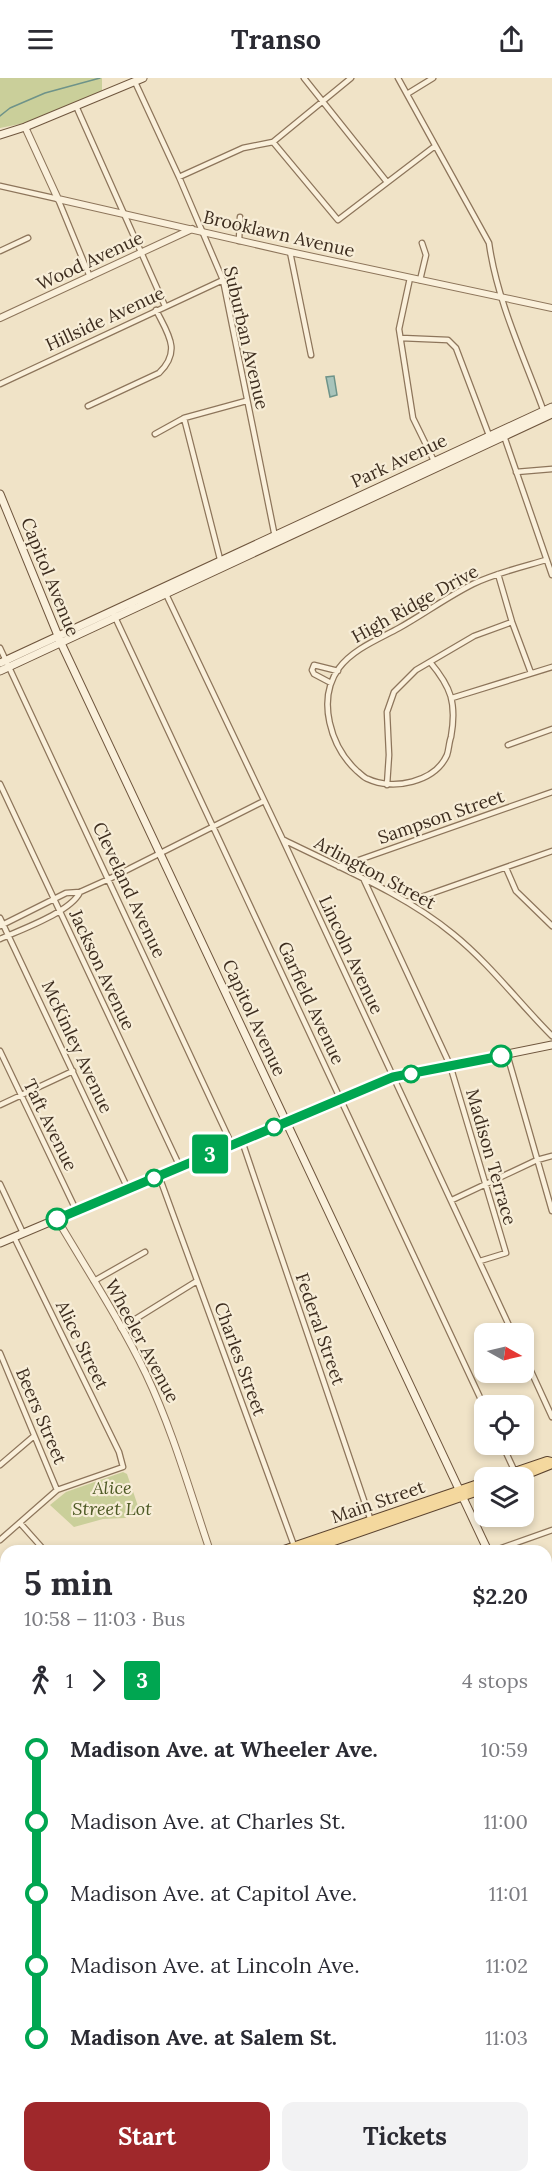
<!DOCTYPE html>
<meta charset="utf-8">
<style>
:root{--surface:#fff;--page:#f2f2f3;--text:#2b2b33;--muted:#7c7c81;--accent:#9f282b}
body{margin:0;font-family:Lora,serif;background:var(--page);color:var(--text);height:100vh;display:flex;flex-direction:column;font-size:22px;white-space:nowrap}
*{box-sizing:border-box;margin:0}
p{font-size:20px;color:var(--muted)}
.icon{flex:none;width:33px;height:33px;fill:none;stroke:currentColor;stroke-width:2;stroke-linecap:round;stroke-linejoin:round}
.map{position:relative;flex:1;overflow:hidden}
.details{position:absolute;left:0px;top:1467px;width:552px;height:638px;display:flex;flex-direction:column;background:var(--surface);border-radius:18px 18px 0 0;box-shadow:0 3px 9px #0003}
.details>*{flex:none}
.badge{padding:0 12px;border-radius:4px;font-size:21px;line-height:39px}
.needle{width:39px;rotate:98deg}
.tools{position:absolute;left:474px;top:1245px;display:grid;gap:12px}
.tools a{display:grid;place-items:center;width:60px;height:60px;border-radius:12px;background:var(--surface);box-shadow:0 3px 9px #0003;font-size:30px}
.map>.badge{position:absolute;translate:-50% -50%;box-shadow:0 0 0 3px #fff}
.legs{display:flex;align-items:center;gap:9px;height:66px;padding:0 24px;font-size:20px}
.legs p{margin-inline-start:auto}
.summary{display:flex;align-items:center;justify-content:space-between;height:102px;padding:0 24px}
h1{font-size:33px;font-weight:700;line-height:45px}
.primary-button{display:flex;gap:12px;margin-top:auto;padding:12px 24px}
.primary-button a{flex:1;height:69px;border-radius:12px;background:var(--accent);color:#fff;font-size:24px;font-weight:700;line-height:69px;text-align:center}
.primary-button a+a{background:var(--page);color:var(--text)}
ul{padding:0 24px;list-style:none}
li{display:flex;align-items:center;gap:21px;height:72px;font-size:22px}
li i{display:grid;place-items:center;width:9px;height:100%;margin:0 8px;background:currentColor}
li i::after{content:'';width:15px;height:15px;margin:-8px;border:4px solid;border-radius:50%;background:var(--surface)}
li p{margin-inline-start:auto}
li:first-child i{background:linear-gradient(#0000 50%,currentColor 0)}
li:last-child i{background:linear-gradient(currentColor 50%,#0000 0)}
header{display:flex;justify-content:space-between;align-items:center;height:78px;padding:0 24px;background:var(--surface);font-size:27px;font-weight:700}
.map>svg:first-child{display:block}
.green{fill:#cacf9a}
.water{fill:#a8c4bb;stroke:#6e9389;stroke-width:1.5}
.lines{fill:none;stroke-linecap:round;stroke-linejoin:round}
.stream{stroke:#6e9389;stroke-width:1.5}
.minor-casing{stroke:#8d755b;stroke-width:7}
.tertiary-casing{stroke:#8d755b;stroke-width:8}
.secondary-casing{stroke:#6f563e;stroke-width:9}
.primary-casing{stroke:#5b432f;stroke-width:10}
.motorway-casing{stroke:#5b432f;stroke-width:10}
.minor{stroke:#faf0db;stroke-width:4.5}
.tertiary{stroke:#faf0db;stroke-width:6}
.secondary{stroke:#faf0db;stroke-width:7}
.primary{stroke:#f4d89e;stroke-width:8}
.motorway{stroke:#e2a256;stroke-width:8}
.line-1-casing{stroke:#fff;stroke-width:14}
.line-1{stroke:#00a651;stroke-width:9}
.stop-1-dot{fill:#fff;stroke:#00a651;stroke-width:3}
.labels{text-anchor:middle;stroke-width:4.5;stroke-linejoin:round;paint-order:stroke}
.street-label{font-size:18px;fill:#3d2d1f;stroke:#f7edd7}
.park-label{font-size:18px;font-style:italic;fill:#4e5a25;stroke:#f7edd7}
</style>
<header><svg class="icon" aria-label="menu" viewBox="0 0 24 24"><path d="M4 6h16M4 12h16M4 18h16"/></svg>Transo<svg class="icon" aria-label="share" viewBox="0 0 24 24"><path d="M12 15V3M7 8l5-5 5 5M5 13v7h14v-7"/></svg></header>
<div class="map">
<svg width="552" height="2104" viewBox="0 0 552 2104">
<rect width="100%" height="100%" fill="#f0e3c7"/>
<path class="green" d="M0 0H102V14L25 45 0 50Z
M123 1394 127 1396 139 1431 125 1440 103 1441 74 1449 50 1427 66 1414Z"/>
<path class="water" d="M334 298 337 317 330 319 326 299Z
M0 2037 6 2042V2098L69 2099 75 2104H2L0 2102Z"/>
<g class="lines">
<path class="stream" d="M0 38 10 30 45 15 100 0
M546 2017 552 2004
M508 2104 511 2098"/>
<defs>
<path id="minor" d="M304 0 387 104
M398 0 489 165C497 223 524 279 544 334
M135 4 179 99 223 202 275 459
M407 16 433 0
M76 28 165 228
M273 64 338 142 435 68
M179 99 243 70 273 64 351 0
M0 108 58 121 90 199
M239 163 240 139
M0 173 28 160
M290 174 311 277
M410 200 399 251 413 340 435 385
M420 202 426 177 422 165
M401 260 448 262 456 270 490 360
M0 306 223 202
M88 328 159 295C182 273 168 256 156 232
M184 340 221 485
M155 356 184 340 246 323
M504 358 552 497
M516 394 552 391
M498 496 512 544 531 595
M165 514 283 762 513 1256
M114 537 484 1328
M0 570 232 1067
M430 584C451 609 457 625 451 659 449 664 449 671 447 677 435 704 393 713 368 701 364 700 361 696 357 693 331 669 316 622 339 590 353 571 379 561 399 550 424 536 447 519 473 506 496 495 522 489 546 482
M331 605 314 596 312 592 314 587 338 593
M452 620 552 589
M508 667 552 651
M0 706 180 1089
M387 707 389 677 387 634 394 614 416 592 474 558 512 544
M284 762C340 790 405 816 453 856 490 886 519 925 552 958
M339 789 552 714
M506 790 516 813 552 848
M364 802 450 987 506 1175 480 1183
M407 824 552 773
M0 840 128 1111
M0 848 66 815 80 814 109 801 264 723
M0 861C20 852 71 834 80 814
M0 973 76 1132
M507 976 552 1133
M0 1027 73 993
M242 1063 371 1443
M159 1098 296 1473
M0 1106 23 1155
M452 1122 537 1082 552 1078
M94 1203 145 1174
M121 1250 197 1203
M0 1275 57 1412
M524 1278 552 1339
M502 1366 515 1394
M0 1387 34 1358
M20 1445 45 1473
M0 1462 57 1412 123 1389 119 1374 14 1159
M493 1473 552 1452
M546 1506 552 1500
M0 1632 6 1629
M546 2089 552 2083
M217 2098 222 2104
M534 2101 536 2098
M293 2104 300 2098"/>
<path id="tertiary" d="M25 49 58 121 290 174 552 230
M0 240 192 151
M57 1141C87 1192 120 1242 146 1296 173 1353 190 1414 210 1473"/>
<path id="secondary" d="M0 57 25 49 143 0
M0 416 61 565 488 1473
M0 585 552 329
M0 593 552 336
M0 1165 393 999 552 967
M546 1594 552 1606
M546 1704 552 1698
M0 1816H6
M0 1854 6 1862
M133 2098 135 2104
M142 2104 148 2098"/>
<path id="primary" d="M497 1400 547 1383 552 1384
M517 1400 552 1386
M281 1473 484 1404
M305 1473 484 1411
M0 1548 6 1555
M0 1572 6 1570
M546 1936 552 1937"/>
<path id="motorway" d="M0 1706H6
M0 1714 6 1713
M0 1737 6 1736
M546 1809 552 1811
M546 1833 552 1836"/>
</defs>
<use href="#minor" class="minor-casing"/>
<use href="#tertiary" class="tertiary-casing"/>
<use href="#secondary" class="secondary-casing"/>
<use href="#primary" class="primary-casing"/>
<use href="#motorway" class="motorway-casing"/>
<use href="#minor" class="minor"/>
<use href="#tertiary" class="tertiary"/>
<use href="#secondary" class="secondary"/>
<use href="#primary" class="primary"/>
<use href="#motorway" class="motorway"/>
</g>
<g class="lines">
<defs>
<path id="line-1" d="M57 1141 393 999 501 978"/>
</defs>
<use href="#line-1" class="line-1-casing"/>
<use href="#line-1" class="line-1"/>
</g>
<g class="stop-1-dot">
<circle cx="501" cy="978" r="10"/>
<circle cx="411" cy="996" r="8"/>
<circle cx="274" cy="1049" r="8"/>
<circle cx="154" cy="1100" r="8"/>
<circle cx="57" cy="1141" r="10"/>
</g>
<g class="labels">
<g class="street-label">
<text transform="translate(279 156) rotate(13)" y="6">Brooklawn Avenue</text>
<text transform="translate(90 183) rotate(-25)" y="6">Wood Avenue</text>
<text transform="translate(105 241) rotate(-25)" y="6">Hillside Avenue</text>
<text transform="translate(246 260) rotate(77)" y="6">Suburban Avenue</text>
<text transform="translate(399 383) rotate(-25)" y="6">Park Avenue</text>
<text transform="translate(50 499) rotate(68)" y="6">Capitol Avenue</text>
<text transform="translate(415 526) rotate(-29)" y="6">High Ridge Drive</text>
<text transform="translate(441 739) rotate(-19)" y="6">Sampson Street</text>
<text transform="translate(375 795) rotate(28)" y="6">Arlington Street</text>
<text transform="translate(129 812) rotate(65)" y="6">Cleveland Avenue</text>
<text transform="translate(351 877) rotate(65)" y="6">Lincoln Avenue</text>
<text transform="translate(102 892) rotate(65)" y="6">Jackson Avenue</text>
<text transform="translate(311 925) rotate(65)" y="6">Garfield Avenue</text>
<text transform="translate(254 940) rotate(65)" y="6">Capitol Avenue</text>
<text transform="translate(77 969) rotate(65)" y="6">McKinley Avenue</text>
<text transform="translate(50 1047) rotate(64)" y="6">Taft Avenue</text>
<text transform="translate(491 1079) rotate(74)" y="6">Madison Terrace</text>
<text transform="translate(320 1251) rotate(71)" y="6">Federal Street</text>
<text transform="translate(142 1263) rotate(62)" y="6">Wheeler Avenue</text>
<text transform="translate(82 1267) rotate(64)" y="6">Alice Street</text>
<text transform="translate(240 1281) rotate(70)" y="6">Charles Street</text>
<text transform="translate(41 1338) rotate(67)" y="6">Beers Street</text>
<text transform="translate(378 1424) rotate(-19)" y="6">Main Street</text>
</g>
<g class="park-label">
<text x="112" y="1416">Alice<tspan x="112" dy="21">Street Lot</tspan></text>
</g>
</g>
</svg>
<div class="tools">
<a><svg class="needle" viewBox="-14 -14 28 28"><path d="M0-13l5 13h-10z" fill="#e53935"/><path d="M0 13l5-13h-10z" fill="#7c7c81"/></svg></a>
<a><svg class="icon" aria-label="locate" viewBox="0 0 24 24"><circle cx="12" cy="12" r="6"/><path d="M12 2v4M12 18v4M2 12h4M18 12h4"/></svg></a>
<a><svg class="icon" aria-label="layers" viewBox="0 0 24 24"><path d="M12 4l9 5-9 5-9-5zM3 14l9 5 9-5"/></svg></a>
</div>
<b class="badge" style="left:210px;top:1076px;background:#00a651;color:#fff">3</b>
<section class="details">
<div class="summary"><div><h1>5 min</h1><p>10:58 – 11:03 · Bus</p></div><b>$2.20</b></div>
<div class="legs"><svg class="icon" aria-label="walk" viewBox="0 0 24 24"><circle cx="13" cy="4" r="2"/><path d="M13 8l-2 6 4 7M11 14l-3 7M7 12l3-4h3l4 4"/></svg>1<svg class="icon" aria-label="forward" viewBox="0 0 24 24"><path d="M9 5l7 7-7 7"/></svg><b class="badge" style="background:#00a651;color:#fff">3</b><p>4 stops</p></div>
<ul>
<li><i style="color:#00a651"></i><b>Madison Ave. at Wheeler Ave.</b><p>10:59</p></li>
<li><i style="color:#00a651"></i><span>Madison Ave. at Charles St.</span><p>11:00</p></li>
<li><i style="color:#00a651"></i><span>Madison Ave. at Capitol Ave.</span><p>11:01</p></li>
<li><i style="color:#00a651"></i><span>Madison Ave. at Lincoln Ave.</span><p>11:02</p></li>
<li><i style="color:#00a651"></i><b>Madison Ave. at Salem St.</b><p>11:03</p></li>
</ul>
<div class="primary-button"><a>Start</a><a>Tickets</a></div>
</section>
</div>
